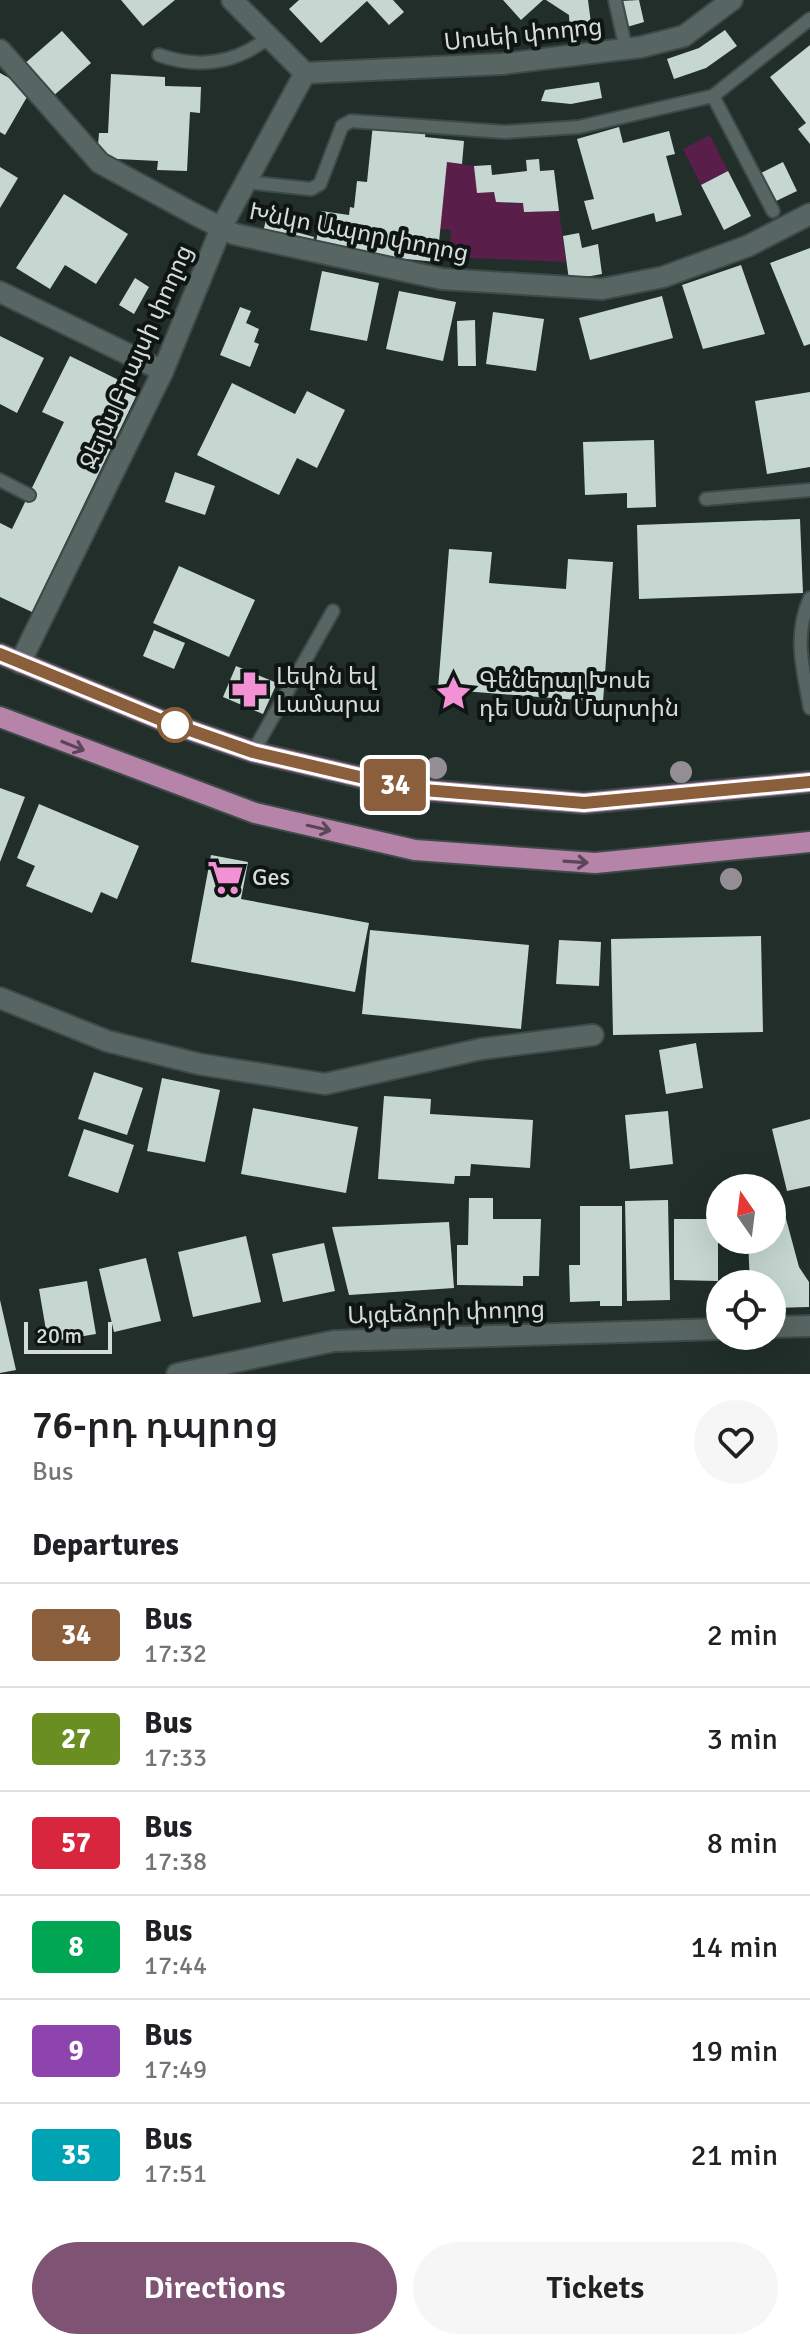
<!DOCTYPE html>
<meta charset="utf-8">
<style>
:root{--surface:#fff;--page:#f6f6f6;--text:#202124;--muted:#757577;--line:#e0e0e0;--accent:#7f5374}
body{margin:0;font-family:Signika,"Noto Sans Armenian",sans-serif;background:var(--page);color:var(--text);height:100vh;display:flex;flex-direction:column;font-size:30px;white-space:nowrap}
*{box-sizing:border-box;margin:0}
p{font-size:26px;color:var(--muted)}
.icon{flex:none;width:44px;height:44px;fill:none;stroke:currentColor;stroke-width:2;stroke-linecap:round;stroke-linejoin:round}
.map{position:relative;height:1374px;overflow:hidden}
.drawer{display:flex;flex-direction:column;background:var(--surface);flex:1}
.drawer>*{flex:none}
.badge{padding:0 16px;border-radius:6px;font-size:28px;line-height:52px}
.needle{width:52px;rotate:346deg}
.fabs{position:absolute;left:706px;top:1174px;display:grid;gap:16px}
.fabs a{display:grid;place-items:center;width:80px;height:80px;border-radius:50%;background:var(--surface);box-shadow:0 8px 32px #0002;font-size:40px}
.scale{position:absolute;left:24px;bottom:20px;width:88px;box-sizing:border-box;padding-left:8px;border:4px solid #d4ddda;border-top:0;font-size:22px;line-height:28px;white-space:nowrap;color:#d4ddda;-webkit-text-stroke:6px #0f1513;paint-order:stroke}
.map>.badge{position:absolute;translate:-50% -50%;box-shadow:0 0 0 4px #fff}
h2{padding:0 32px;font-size:30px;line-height:72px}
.round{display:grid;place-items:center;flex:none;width:84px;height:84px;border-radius:42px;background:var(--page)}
.summary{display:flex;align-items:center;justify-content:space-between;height:136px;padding:0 32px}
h1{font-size:38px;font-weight:600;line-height:60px}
.cta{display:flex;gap:16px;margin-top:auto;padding:16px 32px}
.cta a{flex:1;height:92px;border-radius:48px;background:var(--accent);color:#fff;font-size:32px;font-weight:600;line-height:92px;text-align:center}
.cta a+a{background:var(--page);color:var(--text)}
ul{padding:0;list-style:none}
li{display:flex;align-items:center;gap:24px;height:104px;padding:0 32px;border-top:2px solid var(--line)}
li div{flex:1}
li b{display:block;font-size:30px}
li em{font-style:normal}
li .badge{min-width:88px;font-weight:700;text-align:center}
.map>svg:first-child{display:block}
.green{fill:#5a1e4a}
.building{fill:#c6d7d2}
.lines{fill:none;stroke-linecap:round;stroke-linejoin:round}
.service-casing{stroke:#3e4a47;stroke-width:16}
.minor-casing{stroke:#3e4a47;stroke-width:24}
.tertiary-casing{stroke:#3e4a47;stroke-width:24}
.primary-casing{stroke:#3e4a47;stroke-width:24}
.service{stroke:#576662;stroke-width:12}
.minor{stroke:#576662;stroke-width:20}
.tertiary{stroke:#576662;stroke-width:20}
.primary{stroke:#b683a9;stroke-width:20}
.tree{fill:#948e94}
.oneway{stroke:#5a4656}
.line-casing{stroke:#fff;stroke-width:18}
.line{stroke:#8b5e3c;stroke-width:12}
.stop-dot{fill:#fff;stroke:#8b5e3c;stroke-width:4}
.labels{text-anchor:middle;stroke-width:8;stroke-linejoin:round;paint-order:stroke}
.street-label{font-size:24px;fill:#d4ddda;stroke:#0f1513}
.poi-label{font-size:24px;fill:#d4ddda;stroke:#0f1513;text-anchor:start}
</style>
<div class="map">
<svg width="810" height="1374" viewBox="0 0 810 1374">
<rect width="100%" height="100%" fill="#212e2a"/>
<path class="green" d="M710 135 728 171 701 185 683 149Z
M447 162 474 166 478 193 494 192 510 204 523 203 524 212 559 211 566 262 449 257 451 230 440 229Z"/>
<path class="building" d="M121 0H175L143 26Z
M299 0H393L404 12 389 25 367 1 321 43 289 9Z
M503 0H543L521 20Z
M546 0H588L592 31 570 37 569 15Z
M639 0 644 22 627 27 621 1Z
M725 30 737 46 706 68 674 79 667 59 699 48Z
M62 31 91 63 52 97 23 65Z
M810 45V144L798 129 806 123 770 77Z
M0 73 31 90 5 135 0 132Z
M111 74 165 77V86L201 87 200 113 190 112 187 171 157 170 158 161 97 158 99 133H108Z
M599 82 602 98 571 104 541 101 545 90Z
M373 124 426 129 425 137 464 141 462 164 447 162 437 262 345 253 346 248 316 243 321 211 349 215 350 207 354 208 357 181 367 182Z
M619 127 623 143 669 131 675 154 666 156 682 215 656 222 654 213 592 230 584 201 594 199 577 139Z
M539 159 540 171 554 170 559 211 524 212 523 203 496 202 494 192 477 193 474 166 491 165 492 175 527 171 526 160Z
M783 162 797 191 772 203 759 174Z
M0 167 18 178 0 208Z
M728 171 751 216 724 230 701 185Z
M64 194 128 234 96 284 65 265 50 289 16 268Z
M268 212 294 223 292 231 314 237 312 245 263 232Z
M579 233 582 248 598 244 602 274 569 280 563 236Z
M810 248V344L804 346 770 263Z
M741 265 765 334 703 349 682 285Z
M322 271 379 283 367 341 310 330Z
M135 278 149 287 134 314 119 305Z
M399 291 456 302 443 361 386 349Z
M662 296 673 338 590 360 579 318Z
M240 307 251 311 246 323 259 329 254 342 259 344 250 367 220 355Z
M493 312 544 319 536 371 486 364Z
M475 320 476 366H458L457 321Z
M0 336 44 358 17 413 0 404Z
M70 356 139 390 32 612 0 597V523L12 529 64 422 42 412Z
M232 383 295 414 307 391 345 410 317 468 297 458 279 495 197 455Z
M810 392V467L767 474 755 401Z
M654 440 656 507 627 508V493L585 495 583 442Z
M175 472 215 486 205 515 165 502Z
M800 519 803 593 639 599 637 525Z
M449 549 492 552 489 583 566 589 568 559 613 562 603 702 438 689Z
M179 566 255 600 229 657 153 623Z
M154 630 185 643 174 669 143 656Z
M236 666 277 683 263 714 223 697Z
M0 788 25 797 0 862Z
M39 804 139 846 117 899 101 892 92 913 26 886 35 866 17 858Z
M211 855 248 862 241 899 369 923 355 992 191 962Z
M370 930 529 945 521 1029 362 1014Z
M761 936 763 1032 613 1035 611 939Z
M559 940 601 942 599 986 556 984Z
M696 1043 703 1088 666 1094 659 1050Z
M94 1072 143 1088 127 1135 78 1119Z
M162 1078 220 1090 205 1162 147 1151Z
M384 1096 431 1099 430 1114 533 1120 530 1168 471 1164 470 1176H455L454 1184 378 1179Z
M253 1108 358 1127 346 1193 241 1174Z
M668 1111 673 1164 630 1169 625 1115Z
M810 1119V1186L787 1191 772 1129Z
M84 1129 134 1145 118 1193 68 1176Z
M469 1198H493V1219H541L539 1276H523V1286L457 1285V1245H468Z
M668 1200 670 1300 627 1301 625 1201Z
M580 1206H622V1306H600V1301L570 1302 569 1265H580Z
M772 1215H785L799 1267 809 1282V1307L772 1308V1284H750L748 1240H772Z
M674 1219H718V1281L674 1280Z
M449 1222 454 1288 349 1295 332 1227Z
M246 1236 261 1302 193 1317 178 1252Z
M324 1243 335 1291 283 1302 272 1254Z
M146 1258 161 1321 114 1332 99 1269Z
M87 1281 96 1334 48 1342 39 1289Z
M0 1300 16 1370 0 1373Z"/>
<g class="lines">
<defs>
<path id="service" d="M615 0 626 49
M159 55C199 69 234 64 268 38
M713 96 773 211
M246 182 311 189 320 184 342 126 351 121 505 132 579 127 713 96 810 19
M0 480 29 495
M706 499 810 490
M810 598C793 636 803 669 810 708
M253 752 333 611"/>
<path id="minor" d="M0 50 100 163 198 216 234 234 442 279 602 289 663 277 748 246 810 214
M305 73 502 64 641 47 684 36 732 0
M0 292 163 371
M0 998 107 1041 199 1064 325 1084 481 1049 593 1035
M772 1327 810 1326
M177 1374 334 1341 720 1329"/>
<path id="tertiary" d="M20 663 163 371 222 226 305 73 232 0"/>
<path id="primary" d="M0 654 161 720 253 752 411 789 584 803 810 782
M0 717 255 813 415 850 595 863 810 842"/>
</defs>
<use href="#service" class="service-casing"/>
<use href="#minor" class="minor-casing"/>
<use href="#tertiary" class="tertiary-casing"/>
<use href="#primary" class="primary-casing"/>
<use href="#service" class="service"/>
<use href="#minor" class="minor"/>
<use href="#tertiary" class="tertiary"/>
<use href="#primary" class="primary"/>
</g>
<g class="tree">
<circle cx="436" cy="768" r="11"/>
<circle cx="681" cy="772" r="11"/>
<circle cx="731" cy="879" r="11"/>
</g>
<defs><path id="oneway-shaft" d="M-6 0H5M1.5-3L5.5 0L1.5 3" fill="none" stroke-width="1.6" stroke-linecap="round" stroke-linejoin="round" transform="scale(2)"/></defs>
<g class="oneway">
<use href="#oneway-shaft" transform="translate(73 746) rotate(22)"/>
<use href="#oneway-shaft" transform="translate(319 828) rotate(13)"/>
<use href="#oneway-shaft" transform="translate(576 862) rotate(4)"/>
</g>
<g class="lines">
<defs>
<path id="line" d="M0 654 161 720 253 752 411 789 584 803 810 782"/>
</defs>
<use href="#line" class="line-casing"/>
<use href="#line" class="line"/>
</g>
<defs>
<symbol id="pharmacy-bare" viewBox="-9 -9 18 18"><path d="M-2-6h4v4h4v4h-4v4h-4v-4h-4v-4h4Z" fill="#f391d5" stroke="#0f1513" stroke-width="2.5" paint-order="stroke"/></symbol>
<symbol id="sight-bare" viewBox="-9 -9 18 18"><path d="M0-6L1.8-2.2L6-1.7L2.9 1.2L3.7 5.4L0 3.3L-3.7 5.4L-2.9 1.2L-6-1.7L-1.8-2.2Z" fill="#f391d5" stroke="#0f1513" stroke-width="2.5" paint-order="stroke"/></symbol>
<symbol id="supermarket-bare" viewBox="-9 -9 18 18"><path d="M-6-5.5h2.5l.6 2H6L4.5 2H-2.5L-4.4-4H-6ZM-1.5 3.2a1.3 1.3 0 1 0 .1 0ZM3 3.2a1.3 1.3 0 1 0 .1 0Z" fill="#f391d5" stroke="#0f1513" stroke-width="2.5" paint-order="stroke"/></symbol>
</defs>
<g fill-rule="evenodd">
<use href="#pharmacy-bare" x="224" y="664" width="51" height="51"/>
<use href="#sight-bare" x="428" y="668" width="51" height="51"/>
<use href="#supermarket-bare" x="200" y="852" width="51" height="51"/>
</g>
<circle class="stop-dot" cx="175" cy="725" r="16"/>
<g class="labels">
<g class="street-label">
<text transform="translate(523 34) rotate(-6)" y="8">Սոսեի փողոց</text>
<text transform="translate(359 232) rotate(11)" y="8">Խնկո Ապոր փողոց</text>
<text transform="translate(136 357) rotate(-66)" y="8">Ջեյմս Բրայսի փողոց</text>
<text transform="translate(446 1312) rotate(-2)" y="8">Այգեձորի փողոց</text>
</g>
<g class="poi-label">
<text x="276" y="684">Լեվոն եվ<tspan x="276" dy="28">Լամարա</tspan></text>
<text x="479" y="688">Գեներալ Խոսե<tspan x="479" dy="28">դե Սան Մարտին</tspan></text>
<text x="252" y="885">Ges</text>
</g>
</g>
</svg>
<div class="fabs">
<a><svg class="needle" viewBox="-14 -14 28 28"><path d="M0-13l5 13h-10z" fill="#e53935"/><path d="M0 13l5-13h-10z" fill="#757577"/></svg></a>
<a><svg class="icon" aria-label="locate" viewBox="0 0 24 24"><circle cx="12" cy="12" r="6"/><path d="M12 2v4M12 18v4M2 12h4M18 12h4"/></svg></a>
</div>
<div class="scale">20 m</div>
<b class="badge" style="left:395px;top:785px;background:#8b5e3c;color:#fff">34</b>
</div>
<section class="drawer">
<div class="summary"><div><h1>76-րդ դպրոց</h1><p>Bus</p></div><a class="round"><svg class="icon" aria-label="heart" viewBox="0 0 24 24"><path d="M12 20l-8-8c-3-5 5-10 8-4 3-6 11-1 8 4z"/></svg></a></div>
<h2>Departures</h2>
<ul>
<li><span class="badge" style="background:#8b5e3c;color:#fff">34</span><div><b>Bus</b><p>17:32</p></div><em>2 min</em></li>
<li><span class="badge" style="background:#6b8e23;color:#fff">27</span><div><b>Bus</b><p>17:33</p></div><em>3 min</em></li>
<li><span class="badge" style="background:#d7263d;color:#fff">57</span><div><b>Bus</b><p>17:38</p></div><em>8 min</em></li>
<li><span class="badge" style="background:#00a651;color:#fff">8</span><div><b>Bus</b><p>17:44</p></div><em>14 min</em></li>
<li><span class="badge" style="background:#8e44ad;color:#fff">9</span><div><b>Bus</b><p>17:49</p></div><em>19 min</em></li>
<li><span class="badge" style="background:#00a3b4;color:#fff">35</span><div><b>Bus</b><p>17:51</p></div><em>21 min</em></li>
</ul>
<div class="cta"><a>Directions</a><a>Tickets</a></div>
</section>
